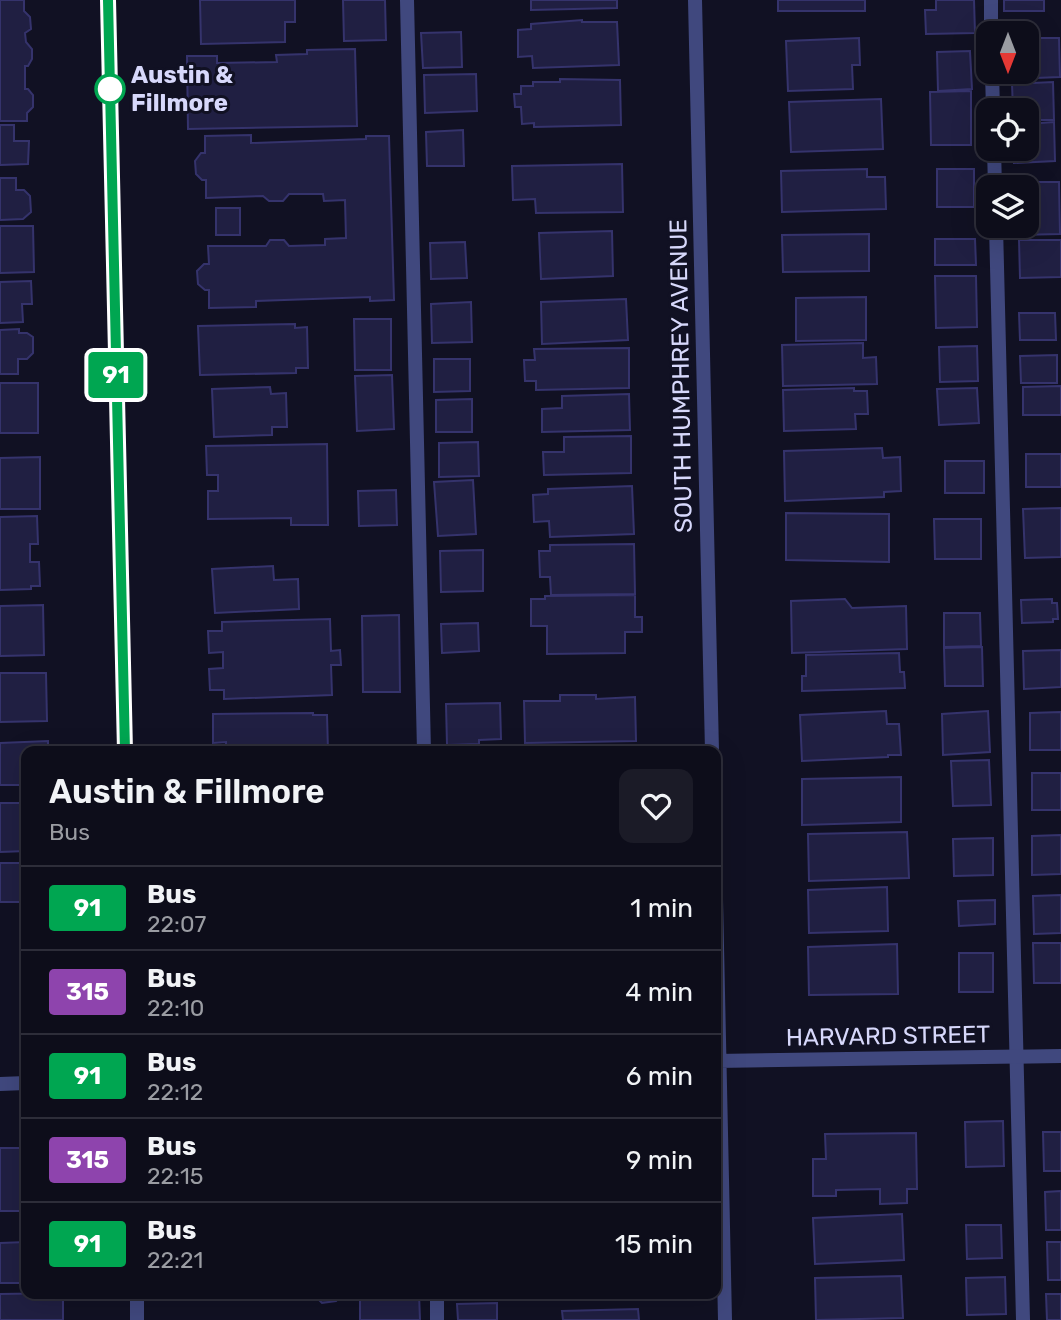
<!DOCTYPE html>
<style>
:root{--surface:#0d0d1a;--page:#1b1b27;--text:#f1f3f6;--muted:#9a9ca2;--line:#2d2d39}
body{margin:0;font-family:Rubik,sans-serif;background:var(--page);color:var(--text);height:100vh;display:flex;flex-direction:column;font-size:26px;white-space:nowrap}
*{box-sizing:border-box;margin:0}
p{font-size:23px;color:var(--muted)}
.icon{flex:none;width:38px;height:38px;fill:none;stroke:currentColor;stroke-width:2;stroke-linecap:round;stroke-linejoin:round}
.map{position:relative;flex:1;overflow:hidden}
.side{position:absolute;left:21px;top:746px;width:700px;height:553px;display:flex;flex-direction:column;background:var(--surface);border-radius:14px;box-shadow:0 7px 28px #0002,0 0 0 2px var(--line)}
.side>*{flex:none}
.badge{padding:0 14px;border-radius:5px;font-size:24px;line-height:46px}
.needle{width:46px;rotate:180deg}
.buttons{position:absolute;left:976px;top:21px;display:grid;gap:14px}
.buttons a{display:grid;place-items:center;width:63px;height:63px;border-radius:14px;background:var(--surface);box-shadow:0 7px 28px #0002,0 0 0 2px var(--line);font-size:35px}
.map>.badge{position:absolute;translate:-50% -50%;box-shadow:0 0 0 4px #fff}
.round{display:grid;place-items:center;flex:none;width:74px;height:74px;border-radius:14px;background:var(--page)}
.summary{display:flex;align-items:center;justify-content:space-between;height:119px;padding:0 28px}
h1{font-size:33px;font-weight:600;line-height:52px}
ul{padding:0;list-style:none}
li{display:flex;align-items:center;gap:21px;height:84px;padding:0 28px;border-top:2px solid var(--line)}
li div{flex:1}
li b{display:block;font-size:26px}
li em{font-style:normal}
li .badge{min-width:77px;font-weight:700;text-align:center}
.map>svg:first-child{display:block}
.building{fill:#201f42;stroke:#35336c;stroke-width:2}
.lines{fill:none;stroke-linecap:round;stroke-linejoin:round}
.service{stroke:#40487e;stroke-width:14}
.minor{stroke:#40487e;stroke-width:14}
.tertiary{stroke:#40487e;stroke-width:14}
.line-casing{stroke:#fff;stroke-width:16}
.line{stroke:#00a651;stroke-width:10}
.stop-dot{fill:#fff;stroke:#00a651;stroke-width:3.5}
.labels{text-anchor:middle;stroke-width:6;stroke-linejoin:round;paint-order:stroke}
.stop-label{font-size:24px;font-weight:bold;fill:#d7d8fb;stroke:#111123;text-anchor:start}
.street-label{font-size:24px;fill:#d7d8fb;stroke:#111123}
</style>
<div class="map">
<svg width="1061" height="1320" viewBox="0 0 1061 1320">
<rect width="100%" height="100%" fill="#111123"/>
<path class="building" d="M0 0H24V11L30 17 31 29 25 33 26 42 32 49V59L28 66H25V89H28L33 95V107L27 113V121H0Z
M200 0H295V22H285V42L201 44Z
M343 0H385L386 40 344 41Z
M531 0H617V8L531 10Z
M778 0H865V11H778Z
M936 0H974L975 33 926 34 925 10H936Z
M1004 0H1044V11H1004Z
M582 20V22H617L619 65 533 68 532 56 518 57V30L531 29V24Z
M461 32 462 67 423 68 421 33Z
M859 38 860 65H852L853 89 788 91 786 41Z
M1027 38H1059L1060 77 1009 79V72H1027Z
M355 49 357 126 188 129 187 56H217V63L277 62 276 55 307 54V50Z
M970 51 972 89 938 91 937 52Z
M476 74 477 111 425 113 424 75Z
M560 79 620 80 621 125 534 127V123L522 124 521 107H515L514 94H521V86H533V82H560Z
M1053 82 1054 120H1027V110H1013L1012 84Z
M971 91V145H931L930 92Z
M881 99 883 149 791 152 789 102Z
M1054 122 1055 161 1014 163V149H1027V124Z
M0 125H14V141H29L28 164 0 165Z
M463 130 464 166H427L426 132Z
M251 135V143L366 139V136H389L394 300 370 301V297L256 301V307L209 308V290H205L198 284 197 271 204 264H209L208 246H266L270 240H284L289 246 325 245V239L346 238 345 200 324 201 323 194H289L283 201H269L263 196 206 198V180H202L196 174 195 161 201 153H205V136Z
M622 164 623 212 536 213 535 199 513 200 512 166Z
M867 169V177H885L886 209 782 212 781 171Z
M937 169H974V207H937Z
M0 178H16V190H24L30 196 31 212 23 219 0 220Z
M1015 182H1059L1060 234 1016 235V226H1027V187H1015Z
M216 208H240V235H216Z
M0 226H33L34 272 0 273Z
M612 231 613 276 541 279 539 233Z
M869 234V271L783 272 782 235Z
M935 239H975L976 265H935Z
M1019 240H1061V277L1020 278Z
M465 242 467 278 431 279 430 243Z
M935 276H976L977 327 936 328Z
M31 281 32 304H22L23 322 0 323V282Z
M866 297V340L796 341V298Z
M626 299 628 340 542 344 541 302Z
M471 302 472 342 432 343 431 304Z
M1019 313H1055L1056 340H1020Z
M354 319H391V370H355Z
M295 324V328L307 327 308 368H296V373L200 375 198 326Z
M19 329V333H27L33 337V353L27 359H18V374H0V330Z
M863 343V358L876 357 877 384 783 386 782 345Z
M977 346 978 381 940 382 939 347Z
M629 348V388L536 390V381H525L524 360H535L534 349Z
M1057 355V383H1021L1020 356Z
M434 359H470V391L434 392Z
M392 375 394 429 357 431 355 376Z
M0 383H38V433H0Z
M1061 386V415H1023V387Z
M270 387 271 394 286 393 287 427H272V435L214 437 212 389Z
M854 388V391H867L868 414H855L856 429 784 431 783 390Z
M977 388 979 423 939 425 937 389Z
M629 394 630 430 542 432V409L562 408V396Z
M472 399V432H436V400Z
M631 436V473L544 475 543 452H564V437Z
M478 442 479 476 439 477V443Z
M327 444 328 525H291V518L208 519V491H218V475H207L206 446Z
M882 448 883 458 900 457 901 491 884 492V497L785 501 784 451Z
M1026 454H1061V487H1026Z
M40 457V509H0V458Z
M945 461H984V493H945Z
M473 480 476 534 438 536 434 482Z
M632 486 634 534 550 537 549 521 534 522 533 495 548 494V489Z
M396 490 397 525 359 526 358 491Z
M1061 508V557L1025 558 1023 509Z
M786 513 889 514V562L786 560Z
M37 516 38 544H30V562H39L40 586H31V589L0 590V517Z
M934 519H981V559H935Z
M634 544 635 594 551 595 550 577H540L539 551H550V545Z
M483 550V591L441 592 440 551Z
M273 566 274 580 298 579 299 609 215 613 212 569Z
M635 595V617H642V632H625V653L547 654V626H531V599H545V596Z
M845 599 852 608 906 606 907 649 792 653 791 601Z
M1052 599V603H1057L1058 619H1053V622L1022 623 1021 600Z
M43 605 44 655 0 656V606Z
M944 613H980L981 646 944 647Z
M399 615 400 692H363L362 616Z
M330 619 331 651 340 650 341 665H331L332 695 224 699V690H210L209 669 223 668V652L209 653 208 631H222V622Z
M478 623 479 651 442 653 441 624Z
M982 647 983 686H945L944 648Z
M1061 650V687L1024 689 1023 651Z
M899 653 900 672H904L905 688 802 691V676H806V655Z
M0 673H46L47 721 0 722Z
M560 695H596V699L635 697 636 741 525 743 524 701H560Z
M500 703 501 739 479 740V744L447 745 446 704Z
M886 711 887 724H899L901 755H888V757L802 761 800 715Z
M988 711 990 752 943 755 942 714Z
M1061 712V750H1030V713Z
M313 713V715H327L328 751H226V742L213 743V714Z
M48 741V751H26V785H0V743Z
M989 760 991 805 953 806 951 761Z
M1032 773H1061V810H1032Z
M901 777V822L802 825V779Z
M0 803H26V851L0 852Z
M907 832 909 878 809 881 808 834Z
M1061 835V874L1032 875V836Z
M993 838V875L954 876 953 839Z
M0 863H26V902H0Z
M887 887 888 931 809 933 808 890Z
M1061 895V933L1034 934 1033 896Z
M995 900V924L959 926 958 901Z
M1033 943H1061V983H1034Z
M897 944 898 994 809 995 808 947Z
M959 953H993V992H959Z
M1003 1121 1004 1166 966 1167 965 1122Z
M1043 1132H1061V1171H1044Z
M916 1133 917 1189H907V1203L880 1204V1189L836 1190V1196H813V1159H826L825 1134Z
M0 1148H26V1211H0Z
M1061 1191V1230H1046L1045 1192Z
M902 1214 904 1260 815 1264 813 1218Z
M966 1225H1001L1002 1258 967 1259Z
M26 1242V1283H0V1243Z
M1047 1242H1061V1280H1048Z
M901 1276 903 1318 816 1320 815 1278Z
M1005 1277 1006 1314 967 1315 966 1278Z
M63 1293V1320H0V1294Z
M227 1293H419L420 1320H360V1299H363V1295H342L336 1301 322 1303 313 1294 259 1299 232 1297 231 1294Z
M550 1293H631L550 1297Z
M1046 1294H1061V1320H1047Z
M497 1303V1320H458L457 1304Z
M638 1309 639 1320H563L562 1311Z"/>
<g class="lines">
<path class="service" d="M407 0 424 751
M991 0V33
M992 72 993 110
M994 149 995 187
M996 226 1023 1320
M437 1293V1320"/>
<path class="minor" d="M695 0 712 751
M716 899 725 1320
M716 1061 1061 1056
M0 1084 26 1083"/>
<path class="tertiary" d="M108 0 125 751
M137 1293V1320"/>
</g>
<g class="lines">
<defs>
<path id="line" d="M108 0 125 751"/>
</defs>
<use href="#line" class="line-casing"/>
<use href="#line" class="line"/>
</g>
<circle class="stop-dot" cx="110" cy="89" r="14"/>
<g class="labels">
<g class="stop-label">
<text x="131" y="83">Austin &amp;<tspan x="131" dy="28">Fillmore</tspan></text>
</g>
<g class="street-label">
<text transform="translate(681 376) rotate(-91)" y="8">SOUTH HUMPHREY AVENUE</text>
<text transform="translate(888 1036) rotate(-1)" y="8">HARVARD STREET</text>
</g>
</g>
</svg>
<div class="buttons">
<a><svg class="needle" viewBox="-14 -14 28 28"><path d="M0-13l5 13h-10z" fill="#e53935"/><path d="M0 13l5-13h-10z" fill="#9a9ca2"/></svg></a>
<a><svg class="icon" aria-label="locate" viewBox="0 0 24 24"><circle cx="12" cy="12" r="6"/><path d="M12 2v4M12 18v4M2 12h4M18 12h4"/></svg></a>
<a><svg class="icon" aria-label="layers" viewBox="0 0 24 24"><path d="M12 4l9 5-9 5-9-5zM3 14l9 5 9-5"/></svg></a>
</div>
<b class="badge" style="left:116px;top:375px;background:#00a651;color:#fff">91</b>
<section class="side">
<div class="summary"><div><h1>Austin &amp; Fillmore</h1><p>Bus</p></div><a class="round"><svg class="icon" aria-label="heart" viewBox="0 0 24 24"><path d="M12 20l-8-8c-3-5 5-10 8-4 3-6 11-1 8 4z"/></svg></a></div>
<ul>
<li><span class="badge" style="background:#00a651;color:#fff">91</span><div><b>Bus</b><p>22:07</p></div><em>1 min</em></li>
<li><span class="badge" style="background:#8e44ad;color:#fff">315</span><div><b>Bus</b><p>22:10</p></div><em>4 min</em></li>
<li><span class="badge" style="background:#00a651;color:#fff">91</span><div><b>Bus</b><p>22:12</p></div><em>6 min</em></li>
<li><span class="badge" style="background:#8e44ad;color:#fff">315</span><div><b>Bus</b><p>22:15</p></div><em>9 min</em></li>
<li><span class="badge" style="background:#00a651;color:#fff">91</span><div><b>Bus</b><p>22:21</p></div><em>15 min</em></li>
</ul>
</section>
</div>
